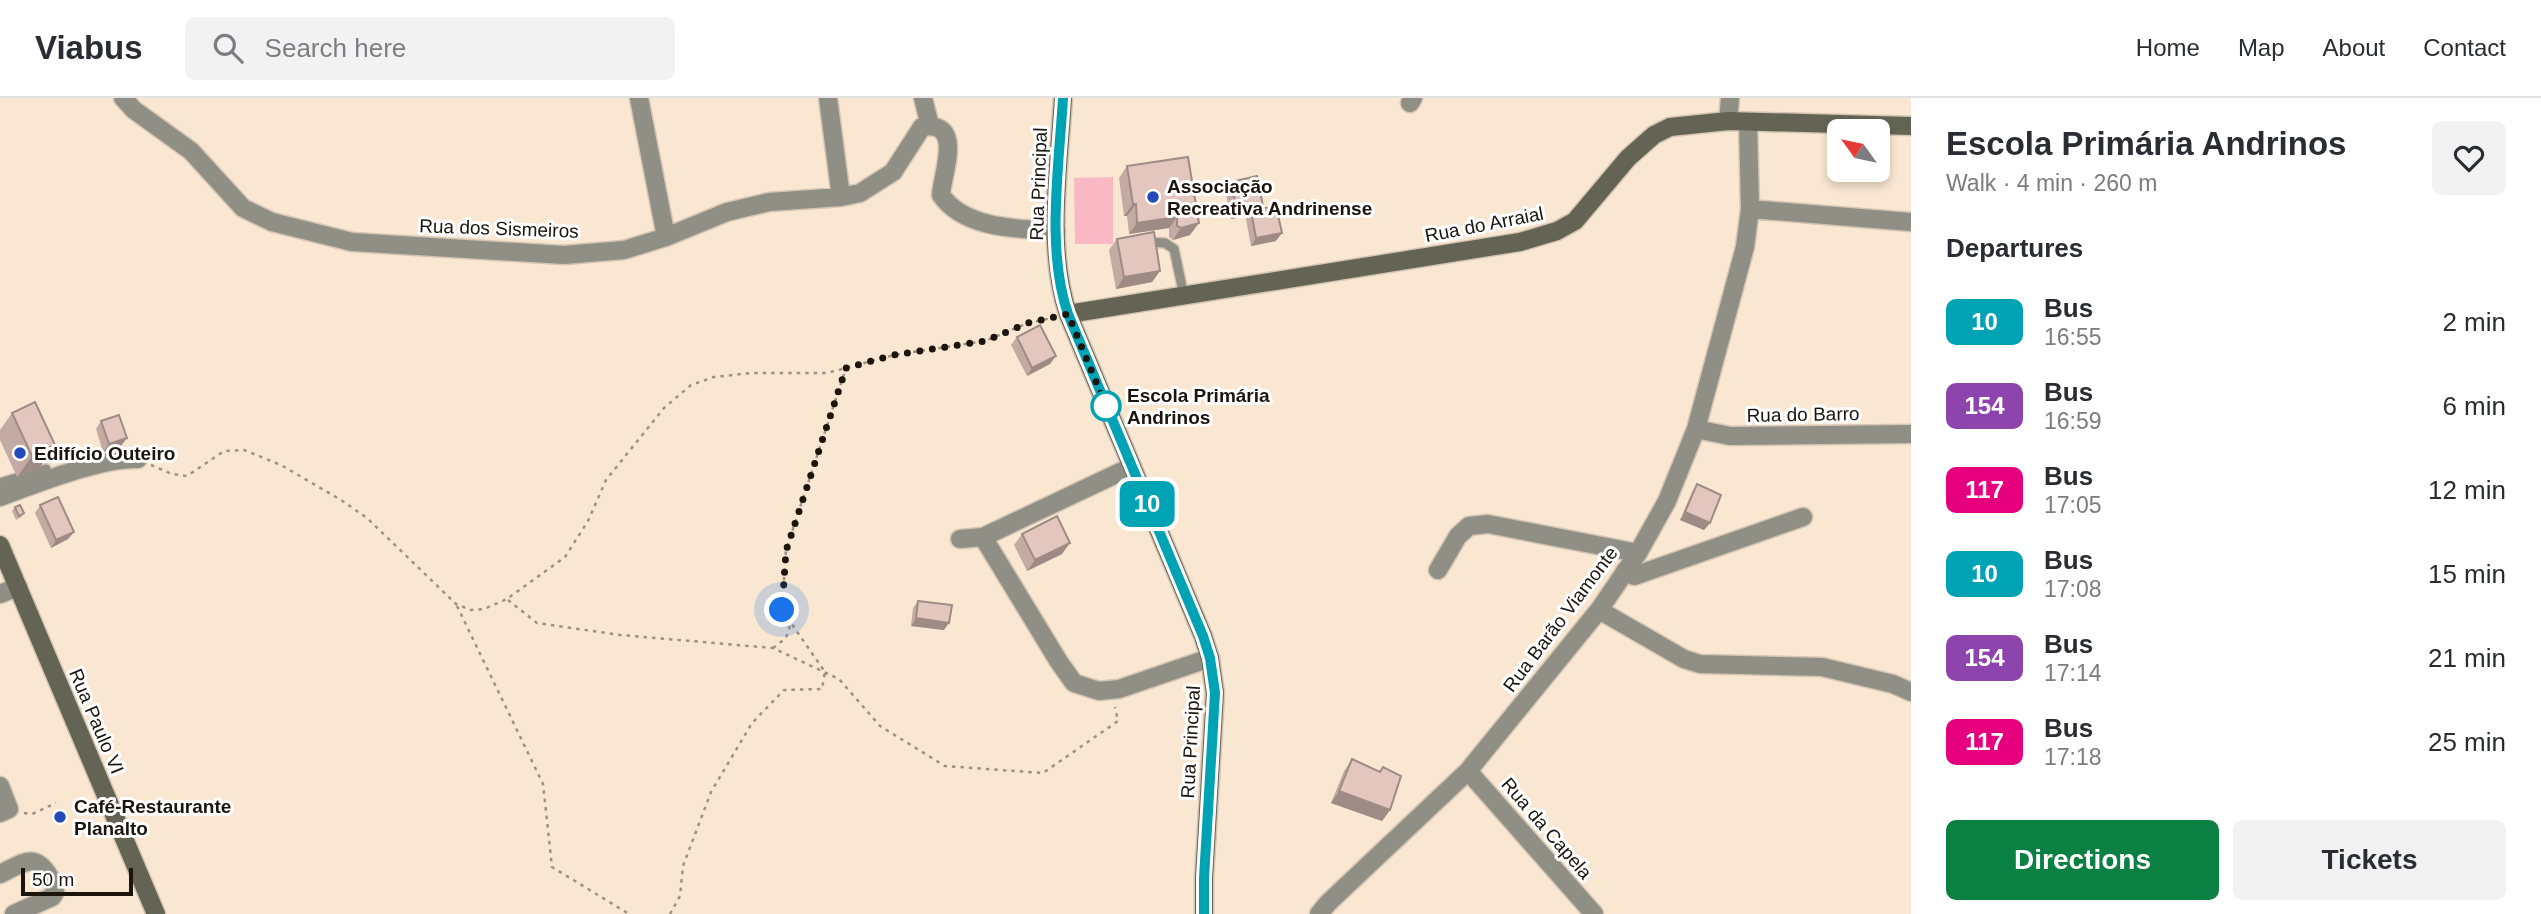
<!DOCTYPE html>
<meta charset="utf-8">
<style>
:root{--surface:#fff;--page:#f2f2f3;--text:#2b2b33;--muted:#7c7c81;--line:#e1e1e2;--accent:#0b8043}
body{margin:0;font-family:Arial,sans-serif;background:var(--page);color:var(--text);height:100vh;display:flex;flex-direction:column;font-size:26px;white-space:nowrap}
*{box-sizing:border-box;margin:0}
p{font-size:23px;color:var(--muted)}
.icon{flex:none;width:38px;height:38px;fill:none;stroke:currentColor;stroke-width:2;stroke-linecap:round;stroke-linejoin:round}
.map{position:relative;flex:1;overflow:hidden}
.side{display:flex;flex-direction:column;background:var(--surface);width:630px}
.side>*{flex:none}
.badge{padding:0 14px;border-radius:10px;font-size:24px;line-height:46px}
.needle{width:46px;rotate:303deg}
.fabs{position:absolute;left:1827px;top:21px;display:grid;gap:14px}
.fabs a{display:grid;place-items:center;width:63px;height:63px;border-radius:10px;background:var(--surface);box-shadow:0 4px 10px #0003;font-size:35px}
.scale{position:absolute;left:21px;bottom:18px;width:112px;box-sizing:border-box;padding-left:7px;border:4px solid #1b150e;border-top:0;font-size:19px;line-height:24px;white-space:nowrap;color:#1b150e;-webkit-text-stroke:5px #fff;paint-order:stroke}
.you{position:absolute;width:35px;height:35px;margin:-18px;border:5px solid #fff;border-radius:50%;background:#1a73e8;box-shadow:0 0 0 10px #1a73e833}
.map>.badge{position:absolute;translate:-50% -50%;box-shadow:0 0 0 4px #fff}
h2{padding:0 35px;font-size:26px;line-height:63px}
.round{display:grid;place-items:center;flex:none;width:74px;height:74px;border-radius:10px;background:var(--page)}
.overview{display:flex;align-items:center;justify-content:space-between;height:119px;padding:0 35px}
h1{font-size:33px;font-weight:800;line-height:52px}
.action{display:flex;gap:14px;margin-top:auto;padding:14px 35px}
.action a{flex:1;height:80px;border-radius:10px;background:var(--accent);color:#fff;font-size:28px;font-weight:800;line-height:80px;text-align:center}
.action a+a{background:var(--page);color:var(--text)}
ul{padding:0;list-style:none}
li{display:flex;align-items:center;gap:21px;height:84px;padding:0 35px}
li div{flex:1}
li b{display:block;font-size:26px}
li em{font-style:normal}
li .badge{min-width:77px;font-weight:700;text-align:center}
header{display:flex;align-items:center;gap:42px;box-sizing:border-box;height:98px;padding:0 35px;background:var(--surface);border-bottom:2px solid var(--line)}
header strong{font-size:33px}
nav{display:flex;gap:38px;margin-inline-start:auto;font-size:24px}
.search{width:490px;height:63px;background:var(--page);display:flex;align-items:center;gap:18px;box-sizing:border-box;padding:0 24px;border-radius:10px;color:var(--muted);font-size:26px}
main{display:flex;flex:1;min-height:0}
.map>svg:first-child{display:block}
.green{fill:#fab7c4}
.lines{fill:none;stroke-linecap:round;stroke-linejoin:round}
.lane-casing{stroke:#d5c5b3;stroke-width:12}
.street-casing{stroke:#d5c5b3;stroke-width:21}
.secondary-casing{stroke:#d5c5b3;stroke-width:21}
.path{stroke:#9e9182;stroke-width:2.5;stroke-dasharray:3.5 5;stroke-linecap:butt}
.lane{stroke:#8f8f85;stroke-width:9}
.street{stroke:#8f8f85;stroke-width:18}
.secondary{stroke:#646455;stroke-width:18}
.wall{fill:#c3aba3}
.shaded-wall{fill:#9f8b85}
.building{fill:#e3c7be;stroke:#9f8b85;stroke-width:2}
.line-casing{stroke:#fff;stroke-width:16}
.line{stroke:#00a3b4;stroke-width:10}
.walk{stroke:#1b150e;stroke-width:7;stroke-dasharray:0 12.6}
.poi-dot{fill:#254ab9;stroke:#fff;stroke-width:2.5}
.stop-dot{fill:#fff;stroke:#00a3b4;stroke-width:3.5}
.labels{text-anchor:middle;stroke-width:6;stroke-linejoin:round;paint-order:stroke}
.street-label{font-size:19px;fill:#1b150e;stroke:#fff}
.poi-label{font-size:19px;font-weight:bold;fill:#1b150e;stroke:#fff;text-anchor:start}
.stop-label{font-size:19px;font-weight:bold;fill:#1b150e;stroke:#fff;text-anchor:start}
</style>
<header>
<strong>Viabus</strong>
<div class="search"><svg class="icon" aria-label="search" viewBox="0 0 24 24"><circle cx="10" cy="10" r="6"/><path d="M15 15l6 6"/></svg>Search here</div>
<nav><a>Home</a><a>Map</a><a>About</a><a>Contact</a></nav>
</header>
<main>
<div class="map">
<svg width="1911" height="816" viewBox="0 0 1911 816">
<rect width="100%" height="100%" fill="#f9e7d2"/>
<path class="green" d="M1113 79V146H1075L1074 80Z"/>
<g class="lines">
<defs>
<path id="lane" d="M1146 144 1165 145 1174 151 1184 198
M0 385 46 371"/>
<path id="street" d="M123 0 134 12 191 53 243 110 272 124 352 144 564 157 624 152 666 139 727 114 769 104 841 99 860 95 893 74 922 29C965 22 942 76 941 97 964 131 1019 131 1056 133
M639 0 666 139
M828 0 841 99
M923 0 930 28
M1410 5 1413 0
M1728 23 1730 0
M1750 111 1911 124
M1696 331 1730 338 1911 336
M0 399C35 386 103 359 138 361
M983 439 1059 564 1074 585 1099 593 1119 591 1210 560
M960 441 983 439 1131 369
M1438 472 1458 438 1469 428 1488 426 1638 455
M1625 473 1634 478 1803 419
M0 496 18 489
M1599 512 1684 561 1700 566 1822 569 1893 586 1911 594
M1468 673 1594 816
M0 688 9 711 0 715
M0 776C22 766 34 753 49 778 53 784 55 787 55 794L52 799 14 816
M1319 816 1328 805 1468 673 1599 512 1638 455 1667 403 1696 331 1745 149 1750 111 1748 24"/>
<path id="secondary" d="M1063 0C1059 69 1046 150 1068 216L1203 538 1210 560 1215 595 1204 780V816
M1068 216 1520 144 1557 133 1575 123 1628 60 1654 37 1670 29 1728 23 1911 28
M0 447 156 816"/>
</defs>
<use href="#lane" class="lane-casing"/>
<use href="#street" class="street-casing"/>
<use href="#secondary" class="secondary-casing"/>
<path class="path" d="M151 367 172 376 187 378 224 353 244 352 281 367 341 402 367 420 456 506 471 512 484 511 507 501 565 459 588 423 606 382 664 310 691 287 714 279 751 275H827L894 257 985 243 1028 225 1052 220
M508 502 537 525 620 537 773 550 839 581 880 628 945 668 1043 675 1118 623 1115 609
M457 508 543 686 552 769 629 816
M773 550 786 540 791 525
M24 715 32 716 56 705
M670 816 680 798 683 768 711 694 752 625 784 592 822 591 825 574 782 512 786 452 846 270"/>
<use href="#lane" class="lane"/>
<use href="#street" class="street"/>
<use href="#secondary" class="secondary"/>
</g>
<path class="wall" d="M1188 59 1190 137 1173 142 1169 139V130L1129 136 1127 118H1124L1119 80 1127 68Z
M1231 84 1261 111 1276 143 1251 148 1246 121 1248 118 1231 121 1225 91Z
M1117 141 1160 173 1152 184 1116 191 1109 152Z
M1017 239 1050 266 1027 278 1011 247Z
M12 315 55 347 40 369 17 379 0 342V332Z
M101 323 121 348 103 354 96 331Z
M1697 386 1710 425 1704 432 1680 422 1692 394Z
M40 407 74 434 68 441 51 450 35 415Z
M15 409 24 415 21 419 16 422 12 413Z
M1022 436 1062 456 1027 473 1014 447Z
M918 503 944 532 911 528 913 510Z
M1352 661 1390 712 1382 723 1331 705 1344 673Z"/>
<path class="shaded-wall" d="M1133 106H1136L1127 118H1124Z
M1263 108 1257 116 1251 113 1248 118 1231 121 1237 113Z
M1177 119 1169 130 1129 136 1137 125Z
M1199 125 1190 137 1173 142 1181 130Z
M1282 135 1276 143 1251 148 1256 140Z
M1160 173 1152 184 1116 191 1124 179Z
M1056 258 1050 266 1027 278 1032 270Z
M127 340 121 348 103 354 109 346Z
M55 347 40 369 17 379 32 358Z
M1685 414 1710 425 1704 432 1680 422Z
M74 434 68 441 51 450 56 442Z
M1070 445 1062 456 1027 473 1035 462Z
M916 520 949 525 944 532 911 528Z
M1339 693 1390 712 1382 723 1331 705Z"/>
<path class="building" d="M1188 59 1199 125 1181 130 1177 128V119L1137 125 1136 106H1133L1127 68Z
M1257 78 1263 108 1237 113 1231 84Z
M1276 108 1282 135 1256 140 1251 113Z
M1154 134 1160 173 1124 179 1117 141Z
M1040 227 1056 258 1032 270 1017 239Z
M35 304 55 347 32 358 12 315Z
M119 317 127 340 109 346 101 323Z
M1697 386 1721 397 1710 425 1685 414Z
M58 399 74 434 56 442 40 407Z
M20 407 24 415 19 418 15 409Z
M1057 418 1070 445 1035 462 1022 436Z
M918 503 952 507 949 525 916 520Z
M1352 661 1380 674 1383 669 1401 678 1390 712 1339 693Z"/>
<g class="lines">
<defs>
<path id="line" d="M1063 0C1059 68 1046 152 1068 216L1203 538 1210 560 1215 595 1204 780V816"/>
</defs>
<use href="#line" class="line-casing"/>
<use href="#line" class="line"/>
<path class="walk" d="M782 512 786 453 846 270 894 257 985 243 1028 225 1068 216 1106 308"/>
</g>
<g class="poi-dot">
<circle cx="1153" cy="99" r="7"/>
<circle cx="20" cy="355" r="7"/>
<circle cx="60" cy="719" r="7"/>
</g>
<circle class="stop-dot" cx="1106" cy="308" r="14"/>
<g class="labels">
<g class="street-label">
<text transform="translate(1038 86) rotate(-88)" y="7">Rua Principal</text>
<text transform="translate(1484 126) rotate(-11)" y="7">Rua do Arraial</text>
<text transform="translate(499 130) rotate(2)" y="7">Rua dos Sismeiros</text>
<text transform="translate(1803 316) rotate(-1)" y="7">Rua do Barro</text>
<text transform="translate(1560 521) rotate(-53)" y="7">Rua Barão Viamonte</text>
<text transform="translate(97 623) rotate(67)" y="7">Rua Paulo VI</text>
<text transform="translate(1190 644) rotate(-87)" y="7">Rua Principal</text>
<text transform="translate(1547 730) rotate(49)" y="7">Rua da Capela</text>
</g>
<g class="poi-label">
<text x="1167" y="95">Associação<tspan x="1167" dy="22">Recreativa Andrinense</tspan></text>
<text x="34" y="362">Edifício Outeiro</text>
<text x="74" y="715">Café-Restaurante<tspan x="74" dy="22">Planalto</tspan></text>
</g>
<g class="stop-label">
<text x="1127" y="304">Escola Primária<tspan x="1127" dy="22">Andrinos</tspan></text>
</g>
</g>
</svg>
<div class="fabs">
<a><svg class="needle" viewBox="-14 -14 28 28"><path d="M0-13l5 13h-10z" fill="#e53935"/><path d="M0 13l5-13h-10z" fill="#7c7c81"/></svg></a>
</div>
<div class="scale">50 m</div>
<div class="you" style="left:782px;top:512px"></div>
<b class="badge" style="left:1147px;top:406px;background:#00a3b4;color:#fff">10</b>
</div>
<section class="side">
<div class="overview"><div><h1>Escola Primária Andrinos</h1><p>Walk · 4 min · 260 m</p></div><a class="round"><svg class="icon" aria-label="heart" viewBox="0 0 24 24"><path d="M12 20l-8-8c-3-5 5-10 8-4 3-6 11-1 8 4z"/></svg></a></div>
<h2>Departures</h2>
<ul>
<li><span class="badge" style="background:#00a3b4;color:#fff">10</span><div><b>Bus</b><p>16:55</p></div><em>2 min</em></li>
<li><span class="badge" style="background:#8e44ad;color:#fff">154</span><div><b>Bus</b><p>16:59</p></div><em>6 min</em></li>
<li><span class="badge" style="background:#e6007e;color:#fff">117</span><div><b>Bus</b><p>17:05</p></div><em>12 min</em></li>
<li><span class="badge" style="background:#00a3b4;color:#fff">10</span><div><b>Bus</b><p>17:08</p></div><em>15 min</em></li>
<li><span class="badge" style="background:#8e44ad;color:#fff">154</span><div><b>Bus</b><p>17:14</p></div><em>21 min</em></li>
<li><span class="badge" style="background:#e6007e;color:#fff">117</span><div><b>Bus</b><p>17:18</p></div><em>25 min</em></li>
</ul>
<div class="action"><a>Directions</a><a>Tickets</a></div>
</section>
</main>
